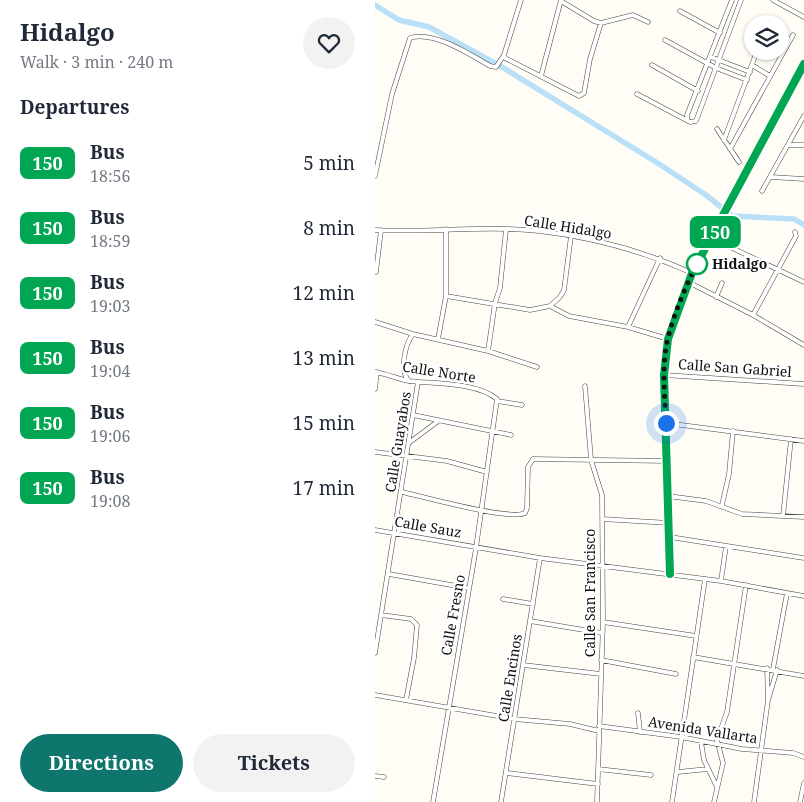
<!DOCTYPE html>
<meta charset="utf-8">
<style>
:root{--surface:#fff;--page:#f2f2f3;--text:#1f2937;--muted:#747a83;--accent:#0f766e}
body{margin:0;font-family:"Noto Serif",serif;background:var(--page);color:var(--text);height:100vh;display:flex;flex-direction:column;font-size:19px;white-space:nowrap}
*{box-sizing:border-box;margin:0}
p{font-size:16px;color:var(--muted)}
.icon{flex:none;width:28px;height:28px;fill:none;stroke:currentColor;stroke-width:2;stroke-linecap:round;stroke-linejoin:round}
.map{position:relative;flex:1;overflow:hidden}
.panel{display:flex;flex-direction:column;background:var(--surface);width:375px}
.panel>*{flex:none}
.badge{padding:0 10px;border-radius:8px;font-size:18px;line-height:32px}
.fabs{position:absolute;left:369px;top:15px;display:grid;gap:10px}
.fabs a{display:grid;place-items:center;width:45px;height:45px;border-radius:50%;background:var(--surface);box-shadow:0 1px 4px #0004;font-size:25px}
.you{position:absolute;width:25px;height:25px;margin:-12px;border:4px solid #fff;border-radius:50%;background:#1a73e8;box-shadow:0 0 0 8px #1a73e833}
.map>.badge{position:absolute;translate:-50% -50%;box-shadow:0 0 0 2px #fff}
h2{padding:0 20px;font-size:19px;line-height:45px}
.round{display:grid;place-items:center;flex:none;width:52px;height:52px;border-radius:26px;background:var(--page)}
.overview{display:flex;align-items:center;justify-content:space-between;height:85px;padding:0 20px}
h1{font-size:24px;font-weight:700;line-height:38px}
.action{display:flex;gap:10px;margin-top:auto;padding:10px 20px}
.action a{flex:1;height:58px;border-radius:30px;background:var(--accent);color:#fff;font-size:20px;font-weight:700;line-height:58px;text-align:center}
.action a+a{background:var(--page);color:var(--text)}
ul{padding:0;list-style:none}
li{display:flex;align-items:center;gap:15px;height:65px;padding:0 20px}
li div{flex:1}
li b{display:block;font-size:19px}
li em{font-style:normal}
li .badge{min-width:55px;font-weight:700;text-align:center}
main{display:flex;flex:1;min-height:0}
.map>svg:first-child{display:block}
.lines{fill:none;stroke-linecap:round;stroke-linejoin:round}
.canal{stroke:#b9e0f7;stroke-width:5.5}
.street-casing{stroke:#444;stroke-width:5}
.street{stroke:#fff;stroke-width:4}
.line-casing{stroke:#fff;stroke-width:11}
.line{stroke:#00a651;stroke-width:8}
.walk{stroke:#111;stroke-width:5;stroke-dasharray:0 9}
.stop-dot{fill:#fff;stroke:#00a651;stroke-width:2.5}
.labels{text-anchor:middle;stroke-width:5;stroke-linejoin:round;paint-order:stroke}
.street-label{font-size:14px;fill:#111;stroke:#fff}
.stop-label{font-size:14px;font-weight:bold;fill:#111;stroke:#fff;text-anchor:start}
</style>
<main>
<section class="panel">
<div class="overview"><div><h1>Hidalgo</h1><p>Walk · 3 min · 240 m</p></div><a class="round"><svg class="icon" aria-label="heart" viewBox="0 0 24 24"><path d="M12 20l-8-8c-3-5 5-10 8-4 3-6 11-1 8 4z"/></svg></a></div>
<h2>Departures</h2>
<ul>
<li><span class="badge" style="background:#00a651;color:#fff">150</span><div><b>Bus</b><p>18:56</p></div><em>5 min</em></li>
<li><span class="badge" style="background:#00a651;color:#fff">150</span><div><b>Bus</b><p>18:59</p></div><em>8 min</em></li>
<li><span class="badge" style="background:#00a651;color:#fff">150</span><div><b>Bus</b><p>19:03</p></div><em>12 min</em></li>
<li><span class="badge" style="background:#00a651;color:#fff">150</span><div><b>Bus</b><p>19:04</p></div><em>13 min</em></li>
<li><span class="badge" style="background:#00a651;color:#fff">150</span><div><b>Bus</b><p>19:06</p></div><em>15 min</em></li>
<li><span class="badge" style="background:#00a651;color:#fff">150</span><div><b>Bus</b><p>19:08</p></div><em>17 min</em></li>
</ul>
<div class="action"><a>Directions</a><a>Tickets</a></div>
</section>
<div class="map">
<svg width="429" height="802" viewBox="0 0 429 802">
<rect width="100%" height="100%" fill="#fffdf5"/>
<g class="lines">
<path class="canal" d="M0 5 24 20 54 27 127 67 281 162 331 195 357 216 419 219 429 225"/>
<defs>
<path id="street" d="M398 0 429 17
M186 1 219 21 226 23 258 15 273 22
M305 11 345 33
M290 40 341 68 372 80
M129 55 130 58 204 96 209 93 215 59 226 23
M336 57 375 72
M277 65 323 91
M377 65 395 76
M166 76 186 0
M262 94 315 122 321 121 366 0
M312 120V115L357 0
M342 129 364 162
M349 140 382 51
M413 145H429
M355 149 418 35
M0 176 17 94 35 38C58 30 96 55 115 66L121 67 129 55 146 0
M396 177 429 179
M387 191 429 116
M0 230C54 233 109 225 164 231 217 237 268 251 317 273
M336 238 429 282
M1 272 6 230
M313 282 378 315 429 345
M71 296 155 310 175 306 194 316 253 327 293 339
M341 297 347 283
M175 306 185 297 189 290 196 236
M378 315 421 236 420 232
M0 322 38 334 113 351 162 367
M253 327 285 258
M63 339 71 296V229
M113 351 120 303 125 288 131 230
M0 372C12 374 23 379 34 381 59 384 102 382 122 399L101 548 58 802
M289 375 429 384
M34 381C24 371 30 344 38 334
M210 386 216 460 227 495 228 622 222 802
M0 389 2 372
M122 401 147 405
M38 415 136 435
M291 423 429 441
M35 442 62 422
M0 452 72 461 112 472
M27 492C49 497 136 521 150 513L152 508 153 467 158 459 292 461
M293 496 331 501 367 514 429 517
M347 505 354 474 358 431
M408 516 416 439
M227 519 294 523
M0 530 165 558 346 581 429 596
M295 537 429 558
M14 574 93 588
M295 574 289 375 293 339 317 273 429 64
M346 581 351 546
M128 599 158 604
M6 615 36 619 42 625 39 658 31 700
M155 621 227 633
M228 622 321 636
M0 653 43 382
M318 657 429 676
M226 660 301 674
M148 665 226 674
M398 669 412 593
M0 695 139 719 195 724 224 731
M393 700 402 670
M263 713 265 732
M224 726 306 737 367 749 418 753 429 757
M326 742 329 760 342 787
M223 769 276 775
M303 772 333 769
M132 773 223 784
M0 776 9 777
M126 802 165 558
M297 802 330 579
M339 802 348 763 342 740 352 712 371 585
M379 802 393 700 392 668
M425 802 429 783"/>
</defs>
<use href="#street" class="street-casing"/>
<use href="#street" class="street"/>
</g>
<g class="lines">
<defs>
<path id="line" d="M295 574 289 375 293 339 317 273 429 64"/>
</defs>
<use href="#line" class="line-casing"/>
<use href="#line" class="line"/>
<path class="walk" d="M291 423C290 395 286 365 293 338 300 310 313 281 326 256L322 264"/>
</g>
<circle class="stop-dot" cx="322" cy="264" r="10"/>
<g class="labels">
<g class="street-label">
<text transform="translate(193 227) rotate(9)" y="5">Calle Hidalgo</text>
<text transform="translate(360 368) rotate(4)" y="5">Calle San Gabriel</text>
<text transform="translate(64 372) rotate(9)" y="5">Calle Norte</text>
<text transform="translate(23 442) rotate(-81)" y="5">Calle Guayabos</text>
<text transform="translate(53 527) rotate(10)" y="5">Calle Sauz</text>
<text transform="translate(215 593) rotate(-90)" y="5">Calle San Francisco</text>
<text transform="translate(78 615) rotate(-80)" y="5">Calle Fresno</text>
<text transform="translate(135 678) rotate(-81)" y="5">Calle Encinos</text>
<text transform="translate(328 730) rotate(9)" y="5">Avenida Vallarta</text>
</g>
<g class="stop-label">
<text x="337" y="269">Hidalgo</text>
</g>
</g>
</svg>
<div class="fabs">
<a><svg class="icon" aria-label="layers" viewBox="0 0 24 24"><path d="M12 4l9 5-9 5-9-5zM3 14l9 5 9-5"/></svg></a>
</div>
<div class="you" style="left:291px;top:423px"></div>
<b class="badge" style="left:340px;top:232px;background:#00a651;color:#fff">150</b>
</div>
</main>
